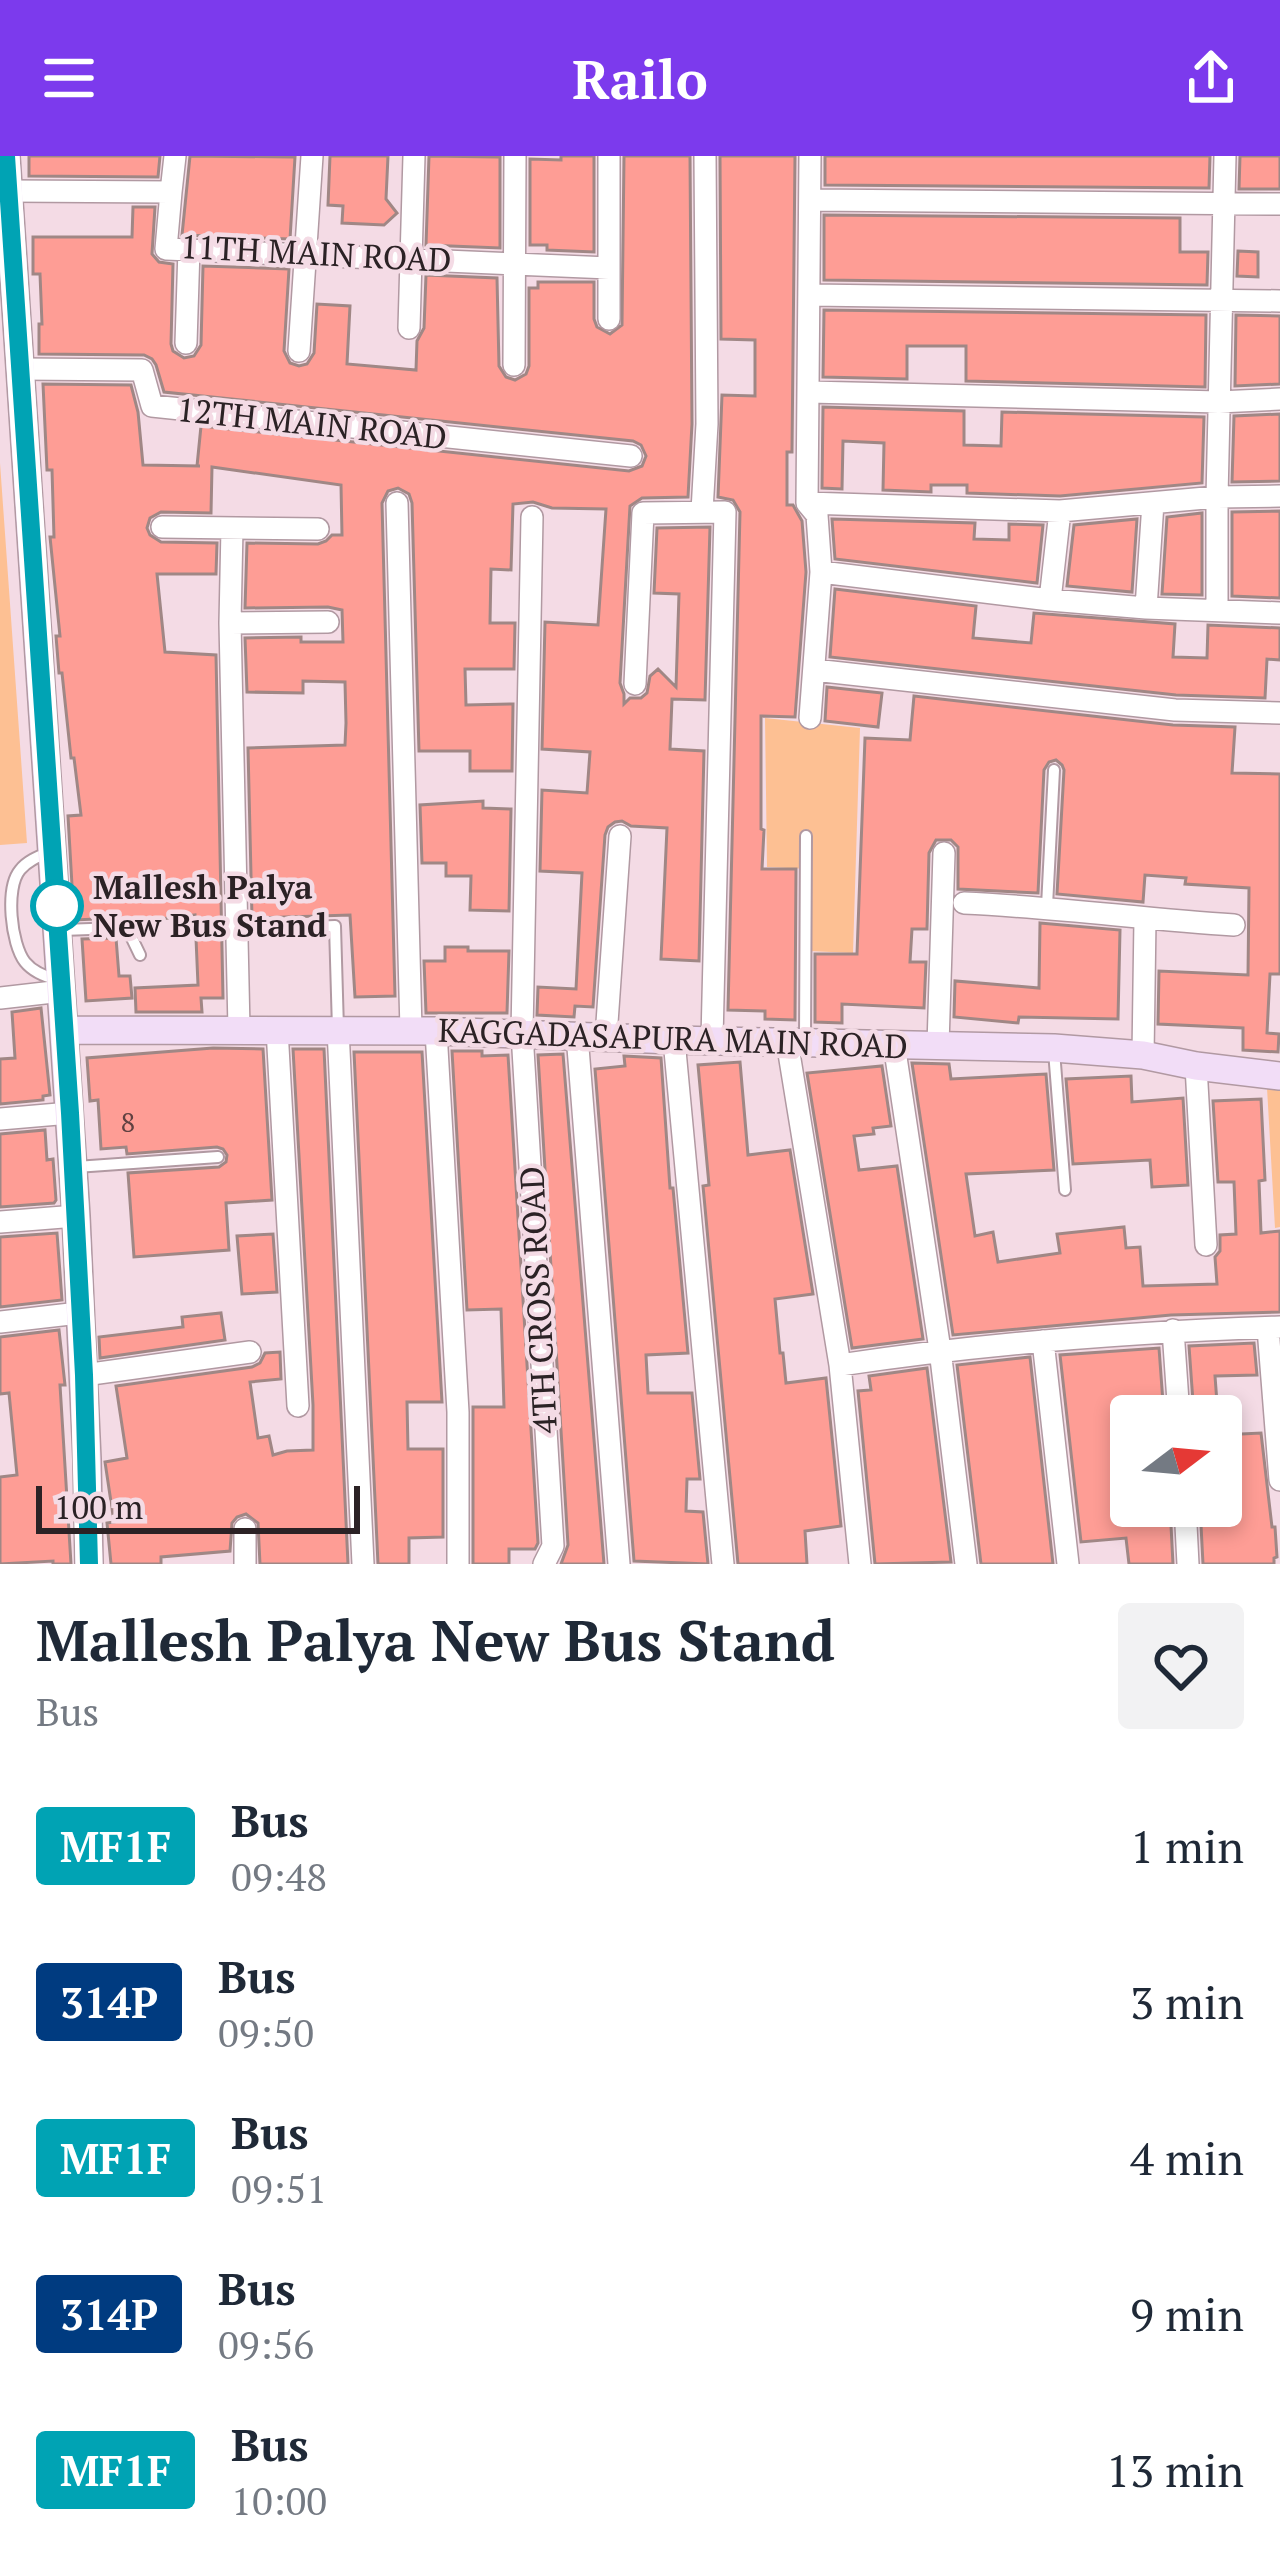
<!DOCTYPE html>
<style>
:root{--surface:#fff;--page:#f2f2f3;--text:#1f2937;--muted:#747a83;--accent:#7c3aed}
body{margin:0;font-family:"PT Serif",serif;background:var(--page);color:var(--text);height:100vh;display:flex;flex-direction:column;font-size:45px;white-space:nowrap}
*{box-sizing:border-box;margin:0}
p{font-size:39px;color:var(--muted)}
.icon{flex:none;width:66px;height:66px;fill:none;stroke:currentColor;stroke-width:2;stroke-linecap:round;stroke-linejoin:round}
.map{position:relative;height:1408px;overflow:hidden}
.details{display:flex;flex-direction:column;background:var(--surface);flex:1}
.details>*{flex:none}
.badge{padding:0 24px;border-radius:9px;font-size:42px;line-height:78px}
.needle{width:78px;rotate:74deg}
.controls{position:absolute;left:1110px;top:1239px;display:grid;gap:24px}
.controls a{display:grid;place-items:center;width:132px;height:132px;border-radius:12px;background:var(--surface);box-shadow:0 6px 18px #0003;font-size:60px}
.scale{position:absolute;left:36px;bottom:30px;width:324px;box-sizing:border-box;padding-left:12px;border:6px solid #2b2225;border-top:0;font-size:33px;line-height:42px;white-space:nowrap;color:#2b2225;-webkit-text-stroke:9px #f4dbe5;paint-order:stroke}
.map>.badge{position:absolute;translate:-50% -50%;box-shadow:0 0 0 6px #fff}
.round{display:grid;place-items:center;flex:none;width:126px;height:126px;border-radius:12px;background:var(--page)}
.head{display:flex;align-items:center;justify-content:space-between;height:204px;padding:0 36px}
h1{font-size:57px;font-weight:700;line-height:90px}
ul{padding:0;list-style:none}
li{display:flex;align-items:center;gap:36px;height:156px;padding:0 36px}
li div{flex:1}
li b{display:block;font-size:45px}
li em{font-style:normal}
li .badge{min-width:132px;font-weight:700;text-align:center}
header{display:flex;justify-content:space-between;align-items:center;height:156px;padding:0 36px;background:var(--accent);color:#fff;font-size:54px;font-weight:700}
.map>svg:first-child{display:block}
.green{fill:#fdc093}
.building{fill:#fe9d95;stroke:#a08785;stroke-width:3}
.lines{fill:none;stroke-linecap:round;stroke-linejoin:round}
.service-casing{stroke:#b199a2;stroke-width:14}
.minor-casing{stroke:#b199a2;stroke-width:24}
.secondary-casing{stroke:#b199a2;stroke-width:30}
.service{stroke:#fff;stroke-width:10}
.minor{stroke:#fff;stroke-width:21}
.secondary{stroke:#f2ddf7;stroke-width:27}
.line-casing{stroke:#fff;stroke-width:27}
.line{stroke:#00a3b4;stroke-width:18}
.stop-dot{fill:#fff;stroke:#00a3b4;stroke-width:6}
.labels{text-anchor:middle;stroke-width:9;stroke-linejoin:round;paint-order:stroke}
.number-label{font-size:27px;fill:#604141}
.street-label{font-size:33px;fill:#2b2225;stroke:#f4dbe5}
.stop-label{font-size:33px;font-weight:bold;fill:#2b2225;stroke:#f4dbe5;text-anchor:start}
</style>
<header><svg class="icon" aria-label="menu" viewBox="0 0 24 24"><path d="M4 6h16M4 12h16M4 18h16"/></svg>Railo<svg class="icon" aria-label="share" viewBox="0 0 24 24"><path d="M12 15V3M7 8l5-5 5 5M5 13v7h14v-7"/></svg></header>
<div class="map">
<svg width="1280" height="1408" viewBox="0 0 1280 1408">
<rect width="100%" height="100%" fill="#f4dbe5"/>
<path class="green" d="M0 307 27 687 0 689Z
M765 562 860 572 853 797 809 795V713L767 711Z
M1267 932 1280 934V1071L1275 1072Z"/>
<path class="building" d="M29 0H160L158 21 29 20Z
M190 0 295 1 290 83 182 79Z
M330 0H388L386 43 397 57 384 69 342 67 343 50 328 49Z
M429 0 500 1V92L426 89Z
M561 0H594V96L547 94V89H530V3L561 4Z
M624 0H690L692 268 688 341 642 342 630 350 620 527 624 538V548L630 542H641L647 537 650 520 658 513 676 531 679 438 654 437 657 372 710 371 705 544 672 543 670 593 704 595 699 805 661 803 667 672 631 670 622 665 615 666 608 671 605 679 593 851 575 850 574 861 537 859 538 831 576 833 582 717 540 715 542 634 587 637 590 596 542 593 545 466 598 469 606 353 552 352 533 346 513 348 511 414 491 413 490 467H515L514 513H465L466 549 513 548 512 615H470V595H419L412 347 409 338 398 332 388 335 382 347 395 840 355 841 350 759 252 762 248 592 345 589 346 567 345 526 303 525V537L247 536 245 482 301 481V486H343L342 454 328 451 245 452 247 387 318 388 326 385 332 379H342L341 329 212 311 211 357 161 356 150 362 147 372 150 379 161 386 217 387 216 418H157L165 496 216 499 223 842H201L202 856H136L135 832 198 829 195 759 134 766 119 762 74 764 68 660 81 659 74 602H71L62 517H59L56 480H60L50 381H54L52 314H47L43 228 131 229 138 256 143 309 200 310H197L201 270 629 315 642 310 646 300 641 289 633 285 164 236 156 209 152 203 144 199 39 198V168H42L40 118H33V81H132L133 51H155L152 98 159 106 173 108 171 188 173 195 184 202 194 200 201 189 203 110 289 113 284 195 290 207 299 210 307 208 314 197 317 148 350 150 347 208 416 214 417 185 424 172 426 119 497 122 499 210 506 221 515 224 526 218 529 210V132H538V126H594V163L597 171 610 178 622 169Z
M720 0H795L792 296H787V349H793L802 365 806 416 795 561 761 560V673L764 674 762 713H796L795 864 765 863V855L728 854 740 356 733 344 718 341 722 239 755 240V184L721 183Z
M825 0H1210L1209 32 825 29Z
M1240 0H1280V33H1239Z
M824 59 1180 62V96H1208L1207 129 824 124Z
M1238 95 1258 96V121L1237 120Z
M824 154 1206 159 1205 231 966 225V190H907V223L823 221Z
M1236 159 1280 160V228L1235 230Z
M823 251 964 255V289L1001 290 1002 256 1204 261 1202 327 1060 340 967 337V329H931V336L883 334 884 287 843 285 842 333 822 332Z
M1280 258V325L1232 326 1234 260Z
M1280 355V442L1232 440V356Z
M1202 357V439L1162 438 1167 361Z
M832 363 975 367 974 383 1009 384V368L1043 369 1037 427 835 403Z
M1137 363 1132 436 1067 430 1074 369Z
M835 433 976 450 973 482 1031 487 1034 457 1175 468 1173 501 1207 502 1208 469 1280 472V504L1267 503 1265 542 1176 539 830 501Z
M827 531 882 537 878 571 825 565Z
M914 540 1173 569 1235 571 1232 617 1280 618V818H1270L1267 877 1279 878 1278 896 1243 894V872L1158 868 1159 815 1248 819 1249 732 1185 728 1186 722 1145 719 1143 746 1057 738 1064 614 1062 609 1056 604 1049 606 1044 614 1038 737 958 733V691L951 684H936L929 697 927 773H912L910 806H926L924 852 842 848V867L815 866V798H857L865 582 910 584Z
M483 645V652L511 653 509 755 470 754 471 720H446V707H422L420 649Z
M1040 767 1120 774 1118 863 1019 861 1018 867 954 861 955 825 1039 832Z
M116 782 119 820H130L132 842 86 845 82 783Z
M445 791H468V795H509L507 857H426L424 805H445Z
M41 852 50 939 43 940V944L0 948V903L15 902 12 856Z
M213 892 263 893 272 1044 226 1047 229 1094 134 1101 128 1017 219 1011 226 1006 227 999 223 993 217 991 127 998 126 991 101 993 98 944 90 945 87 902Z
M293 893H324L348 1408H260L258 1367 246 1358 237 1361 232 1367 230 1395 161 1401V1408H111L107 1367 114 1366 105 1306 127 1302 116 1230 252 1211 260 1207 265 1197 280 1196 281 1223 250 1226 258 1282 269 1280 273 1299 287 1295 313 1294V1249Z
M452 895H482V900L508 899 538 1387 535 1393H509V1408H473V1251H504L501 1153 467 1154Z
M354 896H422L442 1246H407L408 1293H443V1381L409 1382V1408H378Z
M563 898 604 1408H561L568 1389 538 899Z
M624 900 661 902 670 1032H673L688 1197 646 1199 648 1237H692L700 1323H687L686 1355 703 1356 708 1408 634 1405 595 913 625 910Z
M740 906 748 999 790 994 813 1138 775 1143 780 1197H783L786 1227 826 1222 841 1370 805 1375 807 1408H738L703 1030 709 1029 698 909Z
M912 907 949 908 951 923 1046 918 1054 1014 966 1018 975 1080 993 1076 998 1106 1060 1097 1057 1078 1124 1071 1126 1092 1140 1091 1143 1130 1217 1128 1215 1101 1220 1095V1079L1236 1078 1234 1026H1218L1213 945 1261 943 1265 1024 1259 1025 1261 1077 1280 1075V1156L1171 1159 953 1179Z
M882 910 891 970 873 972 874 978 854 980 859 1014 897 1010 923 1183 852 1192 807 917Z
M1131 920 1132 946 1183 942 1188 1029 1152 1031 1150 1004 1073 1008 1066 923Z
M45 974 47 1004 53 1003 56 1044 54 1047 0 1051V978Z
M57 1077 62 1144 0 1151V1081Z
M273 1078 277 1136 242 1138 237 1080Z
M221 1157 225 1184 100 1202 99 1181 183 1171 182 1161Z
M59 1174 65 1229H60L71 1408H53V1405L0 1408V1321L17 1319 9 1237 0 1238V1181Z
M1254 1187 1257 1219 1215 1220 1218 1260H1194L1189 1190Z
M1159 1192 1164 1260H1131V1350H1170L1173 1408H1129L1126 1382 1081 1386 1060 1199Z
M1030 1201 1053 1408H981L957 1209Z
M927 1212 951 1406 875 1408 858 1235 871 1234 869 1220Z
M1261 1277 1272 1371H1275L1277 1401 1274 1402V1408H1203L1200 1350H1221V1279Z"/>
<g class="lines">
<defs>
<path id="service" d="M52 695C40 700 28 704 20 714 5 732 11 788 25 806 33 816 46 821 58 824
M1047 750 1054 614
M288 772 335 770 338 873
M62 774 119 772 128 774 140 799
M805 882 806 680
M1054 895 1065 1034
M76 1011 218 1001"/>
<path id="minor" d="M810 0 807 347 817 359 821 416 810 562
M9 35 171 36 166 93 609 112
M171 36 175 0
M810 44 1280 48
M810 139 1280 145
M609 163V0
M409 172 414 0
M186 187 189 93
M299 195 312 0
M514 209 515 0
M21 213 142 214 152 250 631 300
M809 236 1219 246 1280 243
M397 347 411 874
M807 347 1060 355 1217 341 1280 340
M702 355 707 268 705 0
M532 361 522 877 553 1390 544 1408
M162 371 318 373
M232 372 230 467 239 873
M821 416 1050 444 1146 452 1280 457
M1050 444 1060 355
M1146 452 1153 347
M1217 454V341L1225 0
M230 467 328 466
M814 514 1175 554 1280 557
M635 528 643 357 725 356 712 883
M964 747C1054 751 1143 763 1234 769
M0 842 62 835
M277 873 298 1250
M338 873 363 1408
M436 875 458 1256V1408
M577 879 619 1408
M606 881 620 680
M674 884 723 1408
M787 885 840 1209 860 1408
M894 888 940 1194 966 1408
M938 889 944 697
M1143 899 1145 763
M1196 910 1206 1089
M0 963 70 957
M0 1066 76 1060
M0 1166 79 1157
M1268 1172 1280 1324
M1173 1174 1179 1260
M1043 1185 1068 1408
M840 1209C986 1187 1132 1176 1280 1171
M84 1219 250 1196
M1185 1350 1188 1408
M245 1373V1408"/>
<path id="secondary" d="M6 0 76 1060 87 1303 89 1408
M65 874 436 875 674 884 1054 892 1143 899 1196 910 1280 920"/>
</defs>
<use href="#service" class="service-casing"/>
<use href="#minor" class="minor-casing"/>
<use href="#secondary" class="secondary-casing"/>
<use href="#service" class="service"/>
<use href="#minor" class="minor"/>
<use href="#secondary" class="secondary"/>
</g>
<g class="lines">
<defs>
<path id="line" d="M6 0 70 957 84 1219 89 1408"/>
</defs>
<use href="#line" class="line-casing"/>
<use href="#line" class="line"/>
</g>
<circle class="stop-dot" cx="57" cy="750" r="24"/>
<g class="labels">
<g class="number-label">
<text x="128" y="976">8</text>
</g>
<g class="street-label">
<text transform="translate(316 97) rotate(3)" y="12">11TH MAIN ROAD</text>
<text transform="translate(312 267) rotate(6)" y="12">12TH MAIN ROAD</text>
<text transform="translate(673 882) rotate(2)" y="12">KAGGADASAPURA MAIN ROAD</text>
<text transform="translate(538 1144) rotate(-93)" y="12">4TH CROSS ROAD</text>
</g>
<g class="stop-label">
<text x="93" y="743">Mallesh Palya<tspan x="93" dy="38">New Bus Stand</tspan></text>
</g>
</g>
</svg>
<div class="controls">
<a><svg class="needle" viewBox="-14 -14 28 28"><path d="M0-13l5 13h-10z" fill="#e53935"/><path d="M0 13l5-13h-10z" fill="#747a83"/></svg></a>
</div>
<div class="scale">100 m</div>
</div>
<section class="details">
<div class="head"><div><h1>Mallesh Palya New Bus Stand</h1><p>Bus</p></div><a class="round"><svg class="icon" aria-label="heart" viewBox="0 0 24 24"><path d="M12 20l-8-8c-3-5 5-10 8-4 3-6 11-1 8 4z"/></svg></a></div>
<ul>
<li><span class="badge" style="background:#00a3b4;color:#fff">MF1F</span><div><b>Bus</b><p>09:48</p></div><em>1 min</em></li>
<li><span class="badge" style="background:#003b80;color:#fff">314P</span><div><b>Bus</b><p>09:50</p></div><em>3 min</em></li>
<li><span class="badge" style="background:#00a3b4;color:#fff">MF1F</span><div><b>Bus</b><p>09:51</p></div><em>4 min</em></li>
<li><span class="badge" style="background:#003b80;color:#fff">314P</span><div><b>Bus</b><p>09:56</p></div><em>9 min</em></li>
<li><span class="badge" style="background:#00a3b4;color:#fff">MF1F</span><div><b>Bus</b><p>10:00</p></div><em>13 min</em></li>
</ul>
</section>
